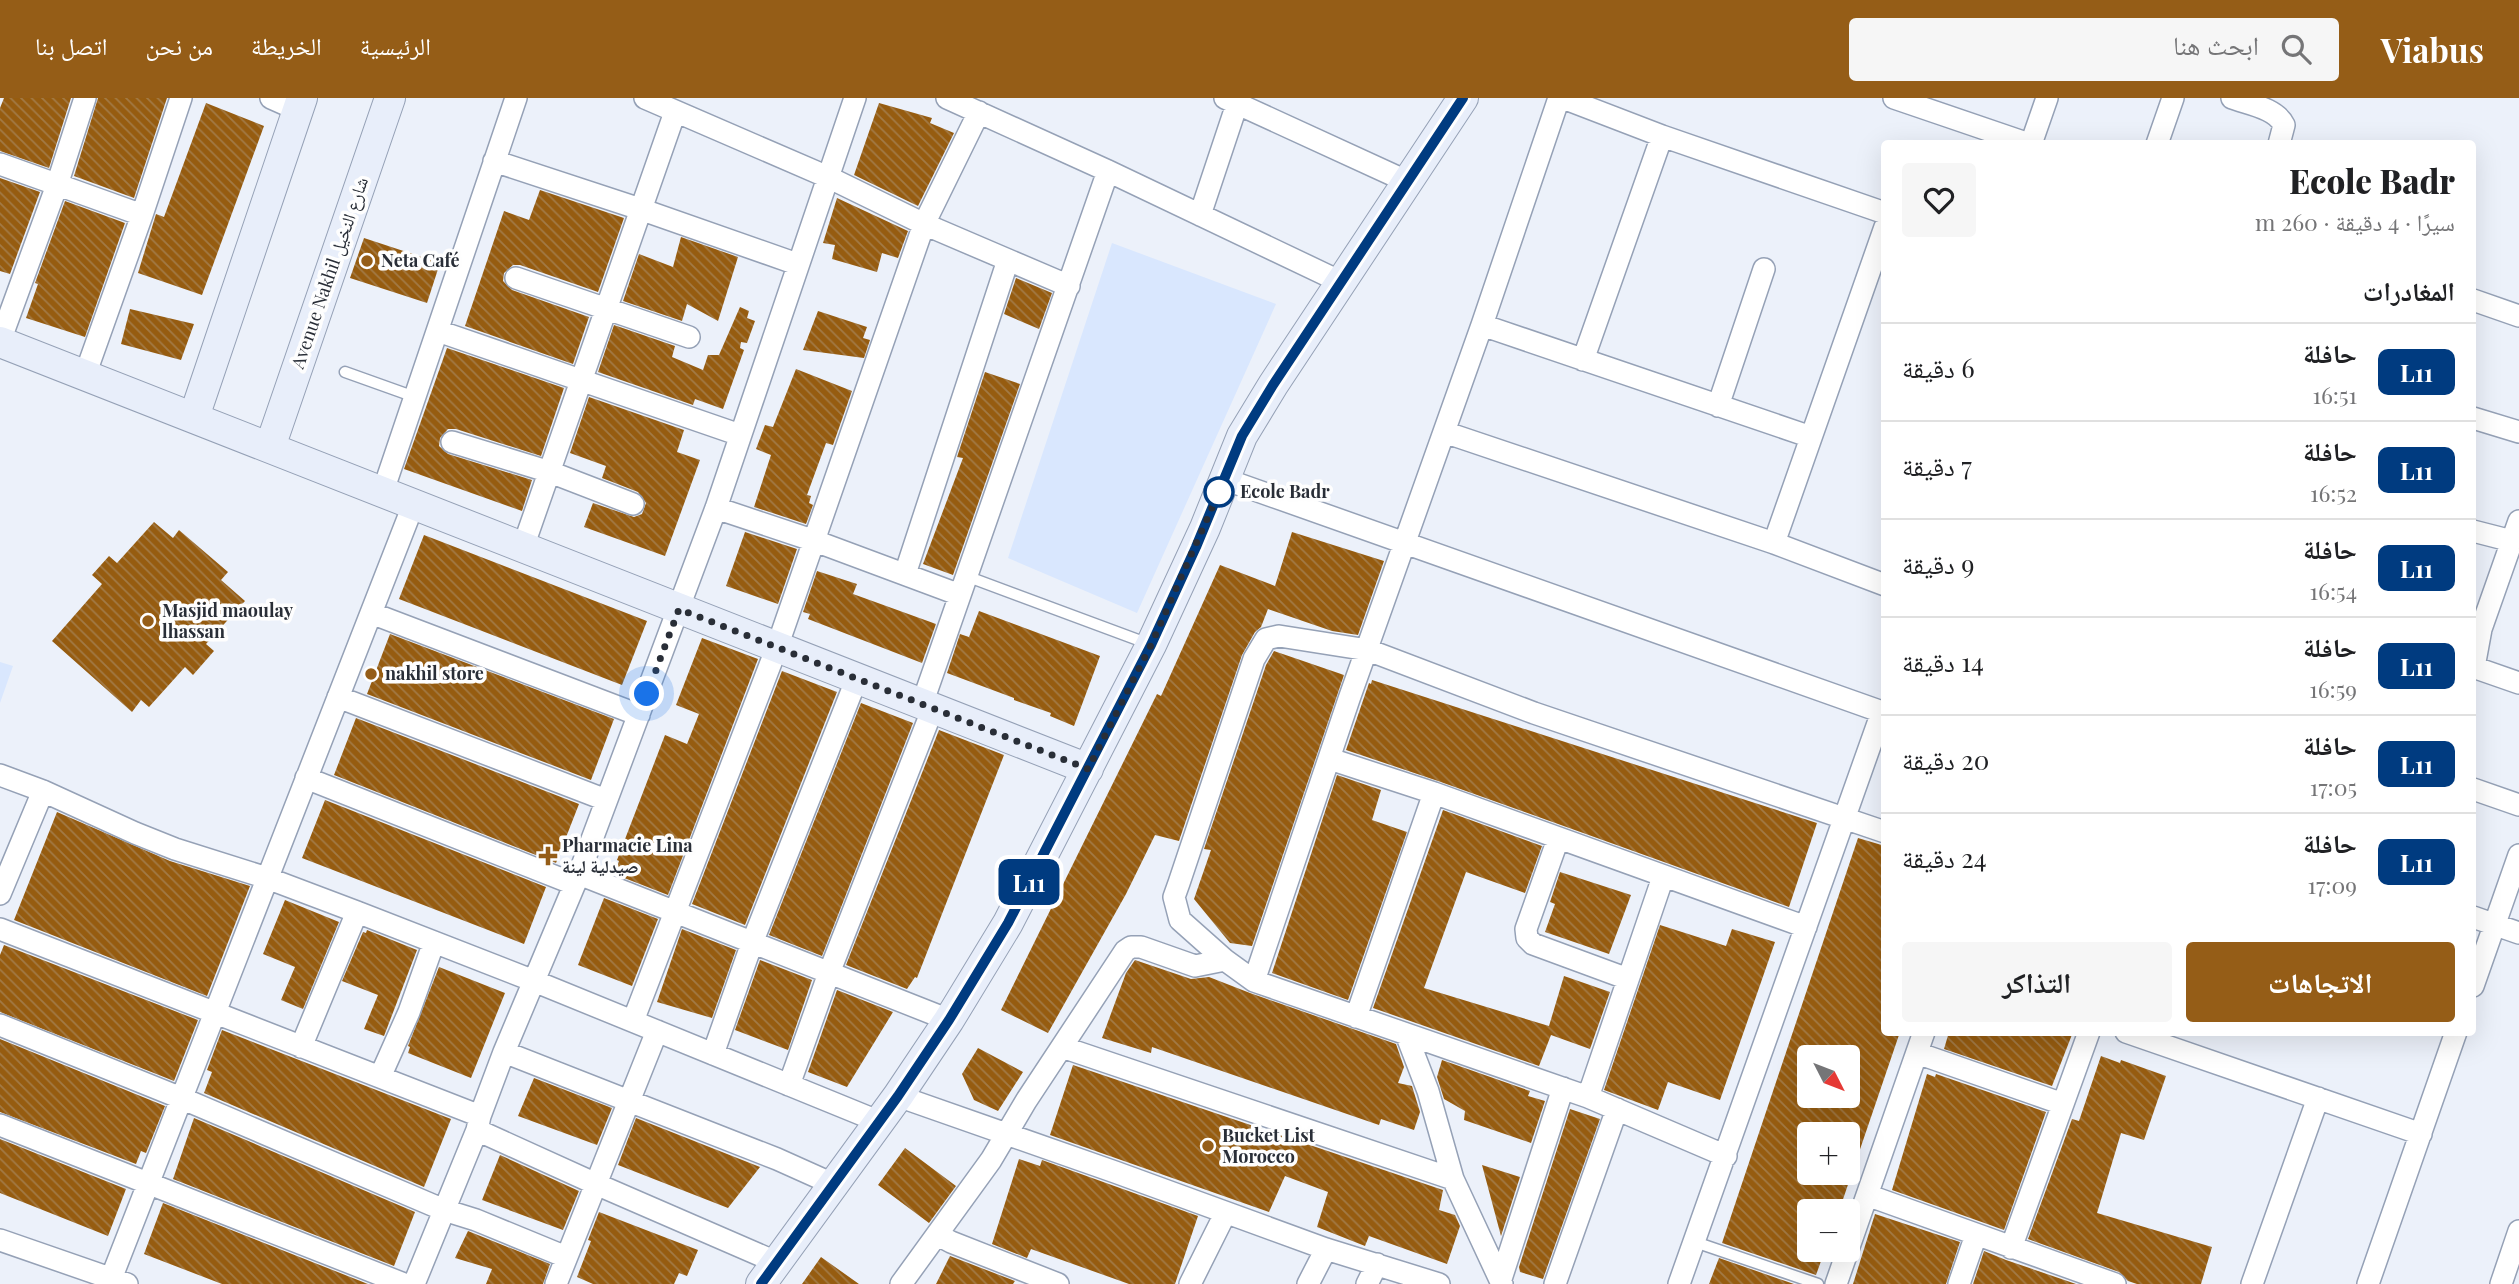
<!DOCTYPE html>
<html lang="ar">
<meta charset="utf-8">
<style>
:root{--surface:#fff;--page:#f6f6f6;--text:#202124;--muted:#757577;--line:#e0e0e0;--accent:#955d17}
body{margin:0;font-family:"Playfair Display","Noto Naskh Arabic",serif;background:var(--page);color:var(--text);direction:rtl;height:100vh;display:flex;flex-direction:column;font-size:26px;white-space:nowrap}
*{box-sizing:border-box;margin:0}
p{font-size:23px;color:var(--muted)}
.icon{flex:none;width:38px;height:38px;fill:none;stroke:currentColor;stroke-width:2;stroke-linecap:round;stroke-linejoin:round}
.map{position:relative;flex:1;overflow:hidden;direction:ltr}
.sheet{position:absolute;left:1881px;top:42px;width:595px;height:896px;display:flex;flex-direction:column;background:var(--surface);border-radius:7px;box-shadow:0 7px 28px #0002;direction:rtl}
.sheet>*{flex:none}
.badge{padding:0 14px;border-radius:10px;font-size:24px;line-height:46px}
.needle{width:46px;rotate:132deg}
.buttons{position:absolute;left:1797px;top:947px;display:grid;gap:14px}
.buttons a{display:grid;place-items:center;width:63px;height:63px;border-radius:7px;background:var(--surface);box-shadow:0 7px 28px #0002;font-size:35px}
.you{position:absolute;width:35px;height:35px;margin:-18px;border:5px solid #fff;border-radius:50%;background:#1a73e8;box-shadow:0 0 0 10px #1a73e833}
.map>.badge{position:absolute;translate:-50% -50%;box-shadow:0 0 0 4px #fff}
h2{padding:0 21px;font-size:26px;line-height:63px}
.round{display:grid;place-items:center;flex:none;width:74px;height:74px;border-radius:7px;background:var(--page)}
.overview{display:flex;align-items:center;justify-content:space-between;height:119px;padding:0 21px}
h1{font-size:33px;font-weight:800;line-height:52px}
.primary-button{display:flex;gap:14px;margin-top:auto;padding:14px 21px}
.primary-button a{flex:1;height:80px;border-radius:7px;background:var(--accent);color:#fff;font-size:28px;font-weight:800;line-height:80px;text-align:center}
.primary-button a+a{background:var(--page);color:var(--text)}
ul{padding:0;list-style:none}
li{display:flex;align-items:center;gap:21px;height:98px;padding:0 21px;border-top:2px solid var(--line)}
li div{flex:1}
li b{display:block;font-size:26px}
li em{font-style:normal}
li .badge{min-width:77px;font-weight:700;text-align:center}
header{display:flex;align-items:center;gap:42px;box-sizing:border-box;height:98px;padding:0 35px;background:var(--accent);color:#fff}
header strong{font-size:33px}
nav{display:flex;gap:38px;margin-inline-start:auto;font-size:24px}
.search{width:490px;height:63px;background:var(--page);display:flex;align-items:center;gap:18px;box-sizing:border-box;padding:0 24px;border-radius:7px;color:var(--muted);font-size:26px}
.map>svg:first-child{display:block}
.built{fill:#d9e7fe}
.building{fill:url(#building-back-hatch);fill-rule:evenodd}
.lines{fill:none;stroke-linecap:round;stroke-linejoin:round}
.lane-casing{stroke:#95a1b6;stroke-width:13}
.street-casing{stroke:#95a1b6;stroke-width:24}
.secondary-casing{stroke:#95a1b6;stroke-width:32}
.lane{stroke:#fff;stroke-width:10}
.street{stroke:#fff;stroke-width:21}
.secondary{stroke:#e8eefa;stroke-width:30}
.line-casing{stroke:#fff;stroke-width:16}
.line{stroke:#003b80;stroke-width:10}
.walk{stroke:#292e37;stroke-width:7;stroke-dasharray:0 12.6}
.poi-dot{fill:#955d17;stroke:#fefefe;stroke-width:2.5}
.stop-dot{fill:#fff;stroke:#003b80;stroke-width:3.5}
.labels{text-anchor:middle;stroke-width:7;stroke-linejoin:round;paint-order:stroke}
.poi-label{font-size:18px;font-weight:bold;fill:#292e37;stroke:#fefefe;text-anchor:start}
.street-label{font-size:18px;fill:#292e37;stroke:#fefefe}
.stop-label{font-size:18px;font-weight:bold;fill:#292e37;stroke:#fefefe;text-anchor:start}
</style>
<header>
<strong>Viabus</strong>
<div class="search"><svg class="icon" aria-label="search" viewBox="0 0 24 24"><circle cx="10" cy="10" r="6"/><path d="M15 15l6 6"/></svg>ابحث هنا</div>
<nav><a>الرئيسية</a><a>الخريطة</a><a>من نحن</a><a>اتصل بنا</a></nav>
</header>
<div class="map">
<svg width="2519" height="1186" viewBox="0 0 2519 1186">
<defs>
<pattern id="building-back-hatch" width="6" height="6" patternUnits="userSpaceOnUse" patternTransform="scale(1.75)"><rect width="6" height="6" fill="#965c10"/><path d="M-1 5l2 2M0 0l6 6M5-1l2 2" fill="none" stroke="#a27a46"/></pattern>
</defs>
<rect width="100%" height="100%" fill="#ecf1fa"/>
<path class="built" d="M1112 145 1276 206 1137 515 1008 460Z
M0 564 13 568 0 605Z"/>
<path class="building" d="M4 0H71L49 70 0 53V10Z
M98 0H167L134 100 74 78Z
M206 5 264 28 202 197 138 175 156 116 164 119Z
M879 5 932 20 930 25 954 35 918 108 854 77Z
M0 80 40 94 10 176 0 173Z
M540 92 624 120 598 194 520 167H513L504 175 503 183 512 192 589 219 573 266 465 228 504 113 529 122Z
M837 100 908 133 898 160 882 155 877 174 832 161 835 147 823 145Z
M65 103 125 125 85 239 26 220 38 186 35 185Z
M681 139 738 159 718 223 687 206 682 223 623 203 639 156 673 169Z
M364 140 440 165 427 205 350 180Z
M1016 180 1052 195 1039 231 1004 216Z
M740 209 749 213 747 220 755 223 747 245 741 244 740 250 744 252 723 311 695 301 693 307 598 274 614 227 675 248 672 259 703 272 708 257H719Z
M130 211 194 226 181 262 121 246Z
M818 213 867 229 863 240 870 242 864 260 803 252Z
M447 250 564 290 541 358 456 331H448L440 340 439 348 448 356 532 382 522 413 404 371Z
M796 271 852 293 833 347 826 345 807 397 811 398 809 405 813 407 806 426 754 409 771 357 756 351 765 327 773 329Z
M985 274 1020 286 953 477 923 466 963 360 957 359Z
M589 299 684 332 677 354 700 362 665 458 584 429 593 405 634 419 642 416 646 405 638 394 602 380 606 368 570 355Z
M154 424 173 440 179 432 228 474 221 482 245 503 206 546 214 553 193 577 185 569 149 609 141 602 132 614 52 543 102 486 92 477 109 458 117 465Z
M745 434 797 451 778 506 726 488Z
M1292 434 1384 463 1358 537 1332 533 1268 511 1261 529 1255 534 1242 557 1179 743 1155 737 1126 796 1048 935 1001 912 1157 596 1161 598 1220 467 1275 488Z
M424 437 647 523 622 587 399 501Z
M817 473 857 486 853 496 936 526 922 565 808 521 810 516 803 514Z
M979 513 1100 558 1074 628 1050 618 1051 615 1014 602V600L947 575 960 536 969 539Z
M390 536 614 621 591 682 367 596Z
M702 540 758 561 668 797 614 776 619 763 617 762 665 637 687 646 699 616 676 607Z
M1274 553 1344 577 1252 848 1230 845 1194 801 1211 752 1204 751 1266 567Z
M782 573 837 594 745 827 692 806Z
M1372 582 1817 725 1789 809 1438 683 1346 652 1369 585 1371 586Z
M861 605 913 625 822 858 769 837Z
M356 620 579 706 556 765 334 677Z
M939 632 1004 657 917 880 915 879 907 891 846 867Z
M1337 677 1381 692 1372 722 1407 734 1348 902 1272 875Z
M325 702 546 789 524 846 302 760Z
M1443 712 1542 748 1525 795 1466 774 1424 890 1549 928 1564 878 1610 894 1590 951 1551 937 1539 968 1373 910Z
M57 714 170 763 250 788 207 898 14 822Z
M1858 740 1885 748V934H1900L1839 1113H1810V1152H1825L1816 1177 1722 1145ZM1810 959H1848V998H1810ZM1810 1036H1848V1074H1810Z
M1560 774 1631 797 1609 856 1545 834 1555 806 1550 804Z
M604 800 658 821 632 888 578 867Z
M285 802 339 824 303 911 281 902 295 869 263 856Z
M1660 827 1726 848 1732 831 1775 844 1720 1002 1668 984 1658 1012 1604 992Z
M682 831 736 852 712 920 657 904Z
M367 832 417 852 384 938 364 931 378 897 342 883 363 834 366 835Z
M4 847 198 922 174 983 0 914V857Z
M760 862 812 882 788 952 735 932Z
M1135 862 1191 881 1209 879 1250 895 1396 946 1404 969 1398 985 1412 988 1420 1014 1414 1032 1381 1021 1379 1027 1152 949 1151 955 1102 940 1126 875Z
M439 869 505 895 471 980 408 955 410 949 408 948Z
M837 892 893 914 847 989 808 974Z
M222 932 451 1021 424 1089 204 995 212 974 207 972Z
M1949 934H2073L2052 988 1944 951Z
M0 941 165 1008 146 1055 141 1053 136 1066 0 1014Z
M978 950 1023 974 998 1013 974 1002 962 976Z
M2101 958 2120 965 2121 962 2166 978 2144 1042 2121 1035 2097 1115 2212 1149 2201 1186H2137L2128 1183 2119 1174 2028 1141 2072 1021 2079 1023Z
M1442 962 1530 993 1528 998 1545 1003 1531 1045 1464 1022 1465 1013 1444 1001 1437 979Z
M1073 967 1443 1092 1439 1112 1455 1117 1460 1128 1447 1166 1369 1138 1365 1148 1317 1129 1328 1094 1285 1078 1269 1114 1050 1037Z
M1927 976 1935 979 1936 976 2046 1014 2004 1132 1892 1092Z
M534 980 612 1010 597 1047 518 1018Z
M1570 1011 1600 1021 1543 1181 1520 1174 1519 1169Z
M194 1020 415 1114 394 1168 173 1081Z
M636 1020 760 1069 728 1110 618 1067Z
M0 1041 126 1091 108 1138 0 1095Z
M905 1050 956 1088 929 1125 878 1087Z
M500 1057 579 1093 563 1132 482 1102Z
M1019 1061 1040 1068 1042 1062 1198 1118 1175 1186H1129L1031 1151 1027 1160 992 1146Z
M1482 1067 1520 1079 1501 1138Z
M163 1105 368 1186H222L144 1156Z
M599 1114 698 1152 687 1178 679 1175 674 1186H593L577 1179 591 1143 588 1142Z
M1875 1116 1960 1144 1946 1186H1853Z
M468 1133 550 1166 543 1186H486L492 1171 455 1160Z
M1984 1153 2006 1162 2076 1186H1973Z
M950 1158 1015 1183 1013 1186H936Z
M821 1159 859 1186H802Z
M1719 1160 1794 1186H1709Z"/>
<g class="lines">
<defs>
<path id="lane" d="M345 274 415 299
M966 478 1149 546
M1695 1144 1818 1186"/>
<path id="street" d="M271 0 298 12
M645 0 830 80 924 126 1069 188
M947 0 1108 73 1341 184
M1225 0 1406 83
M1563 0 1662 38 1885 115
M1894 0 2029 46
M2232 0C2248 6 2276 10 2284 27L2279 46
M2031 46 2047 0
M2157 46 2173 0
M494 63 640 111 797 166
M0 66 142 117
M1200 117 1237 6
M516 180 689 239
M2473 202 2519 218
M1482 227 1811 339
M438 233 740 337
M0 243 57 87 85 0
M1583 262 1662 38
M85 277 142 117 181 0
M1718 308 1764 171
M2473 320 2519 334
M1444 334 1774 445 1885 487
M452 344 550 374 633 406
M1224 381 1885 615
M383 393 516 0
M716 410 815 443 960 497
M2473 433 2512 443
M1774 445 1885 129
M523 449 675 14
M905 476 1008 162
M371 515 639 617
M2473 569 2519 585
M2474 569 2481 531 2519 423
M338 599 606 702
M922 606 1108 73
M1330 661 1434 695 1806 829
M0 677 43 693 135 735 175 751 267 780 357 814 534 883 880 1024
M306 680 574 786
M2473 691 2519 707
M1558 741 1526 831 1527 840 1533 846 1628 881
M579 776 949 922
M0 796 43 693
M2473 819 2519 835
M0 831 480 1018
M1254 883 1349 601 1482 227 1559 0
M2473 888 2519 757
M1356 919 1434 695
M633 923 777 549 924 126 979 14
M0 927 181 1000 444 1112 476 1122 566 1159
M2126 934 2421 1036
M1406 936 1428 993 1453 1081 1502 1186
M301 949 357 814
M1062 949 1453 1081
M504 954 777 1061 835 1087
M1917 955 2063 1006
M713 956 752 845 857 580
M380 979 409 914 434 844
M789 987 829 875 933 610
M898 998 1115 1074 1326 1151 1439 1186
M1588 999 1663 779
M0 1027 404 1186
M477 1032 596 1086 778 1165
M1726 1058 1588 999 1254 883 1225 862 1180 822 1174 799 1179 785 1254 561 1266 541 1279 538 1368 552 1534 615 1885 734
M1867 1097 2115 1186
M938 1137 951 1144 1058 1186
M0 1142 127 1186
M2011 1150 2089 934
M1501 1181 1563 990
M109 1186 414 405
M414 1186 477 1032 480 1018 504 954 579 776 716 410 855 0
M556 1186 657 933
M901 1186 991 1062 1026 1003 1125 853 1131 849H1141L1195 868 1225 862
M1190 1186 1225 1116
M1308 1186 1326 1151
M1367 1186 1377 1166
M1555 1186 1617 1011
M1679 1186 1882 614
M1836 1186 1924 934
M1959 1186 1976 1137
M2252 1186 2318 1000
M2368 1186 2456 934
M2501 1186 2519 1133"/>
<path id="secondary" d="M0 244 1088 671
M194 319 302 0
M270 349 390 0
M761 1186 898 998 949 922 1008 825 1151 547 1205 430 1242 338 1273 287 1463 0"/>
</defs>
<use href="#lane" class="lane-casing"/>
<use href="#street" class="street-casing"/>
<use href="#secondary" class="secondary-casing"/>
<use href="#lane" class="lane"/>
<use href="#street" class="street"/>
<use href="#secondary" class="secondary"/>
</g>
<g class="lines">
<defs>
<path id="line" d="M761 1186 898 998 949 922 1008 825 1151 547 1196 449 1242 338 1273 287 1463 0"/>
</defs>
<use href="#line" class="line-casing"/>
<use href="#line" class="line"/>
<path class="walk" d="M647 596 679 511 1088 671 1151 547 1219 394"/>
</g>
<g class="poi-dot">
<circle cx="367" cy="163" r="7"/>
<circle cx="148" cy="523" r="7"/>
<circle cx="371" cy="576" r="7"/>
<path d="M544.5 747.5h7v7h7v7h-7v7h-7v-7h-7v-7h7z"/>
<circle cx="1208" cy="1048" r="7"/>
</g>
<circle class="stop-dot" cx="1219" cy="394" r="14"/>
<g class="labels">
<g class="poi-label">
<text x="381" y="169">Neta Café</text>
<text x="162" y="519">Masjid maoulay<tspan x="162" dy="21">lhassan</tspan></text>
<text x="385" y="582">nakhil store</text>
<text x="562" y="754">Pharmacie Lina<tspan x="562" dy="21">صيدلية لينة</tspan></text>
<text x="1222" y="1044">Bucket List<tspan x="1222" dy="21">Morocco</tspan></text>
</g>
<g class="street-label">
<text transform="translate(330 175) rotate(-71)" y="6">Avenue Nakhil شارع النخيل</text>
</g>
<g class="stop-label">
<text x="1240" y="400">Ecole Badr</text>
</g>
</g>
</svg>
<div class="buttons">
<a><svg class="needle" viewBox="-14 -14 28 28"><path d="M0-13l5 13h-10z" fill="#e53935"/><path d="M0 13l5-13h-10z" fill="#757577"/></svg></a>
<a>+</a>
<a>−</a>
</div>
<div class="you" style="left:647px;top:596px"></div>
<b class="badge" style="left:1029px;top:784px;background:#003b80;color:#fff">L11</b>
<section class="sheet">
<div class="overview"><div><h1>Ecole Badr</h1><p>سيرًا · 4 دقيقة · 260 m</p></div><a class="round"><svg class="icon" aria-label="heart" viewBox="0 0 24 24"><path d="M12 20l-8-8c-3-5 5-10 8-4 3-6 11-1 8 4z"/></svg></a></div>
<h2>المغادرات</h2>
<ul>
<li><span class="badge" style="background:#003b80;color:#fff">L11</span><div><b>حافلة</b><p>16:51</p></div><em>6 دقيقة</em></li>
<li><span class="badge" style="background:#003b80;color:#fff">L11</span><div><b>حافلة</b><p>16:52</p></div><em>7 دقيقة</em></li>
<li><span class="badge" style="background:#003b80;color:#fff">L11</span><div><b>حافلة</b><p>16:54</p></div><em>9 دقيقة</em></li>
<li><span class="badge" style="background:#003b80;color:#fff">L11</span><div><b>حافلة</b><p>16:59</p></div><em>14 دقيقة</em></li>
<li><span class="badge" style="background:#003b80;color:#fff">L11</span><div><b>حافلة</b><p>17:05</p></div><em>20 دقيقة</em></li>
<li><span class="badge" style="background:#003b80;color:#fff">L11</span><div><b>حافلة</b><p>17:09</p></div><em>24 دقيقة</em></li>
</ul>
<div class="primary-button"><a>الاتجاهات</a><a>التذاكر</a></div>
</section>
</div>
